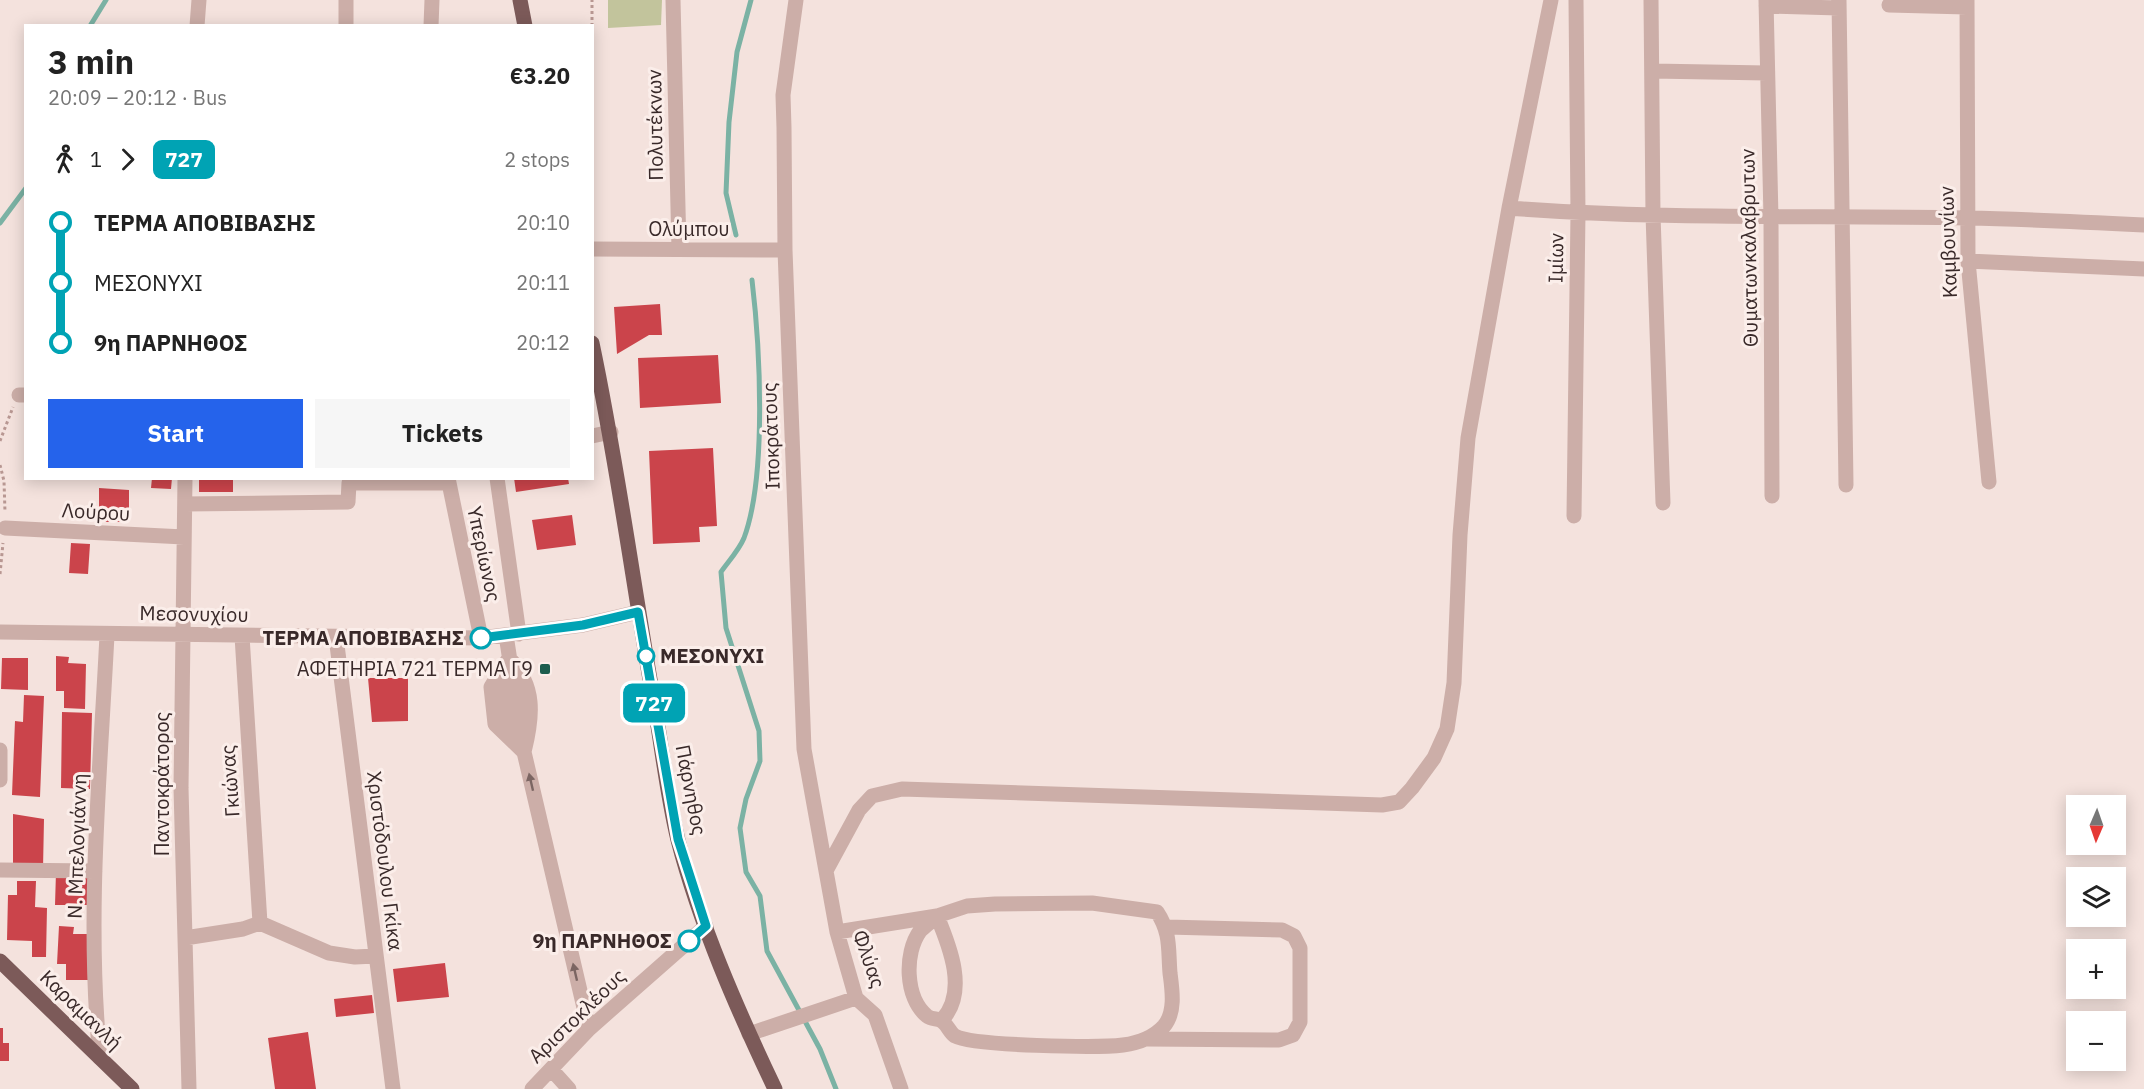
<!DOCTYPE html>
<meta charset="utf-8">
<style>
:root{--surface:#fff;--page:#f6f6f6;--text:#222;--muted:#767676;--accent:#2563eb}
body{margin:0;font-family:"IBM Plex Sans",sans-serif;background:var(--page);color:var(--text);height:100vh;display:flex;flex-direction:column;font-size:22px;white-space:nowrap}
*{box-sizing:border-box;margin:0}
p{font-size:20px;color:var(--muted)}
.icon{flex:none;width:33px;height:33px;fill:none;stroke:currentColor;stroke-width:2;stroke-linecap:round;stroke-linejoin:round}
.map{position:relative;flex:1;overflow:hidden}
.panel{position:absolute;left:24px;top:24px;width:570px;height:456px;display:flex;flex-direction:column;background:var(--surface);border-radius:0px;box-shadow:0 3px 15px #0003}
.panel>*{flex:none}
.badge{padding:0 12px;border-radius:9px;font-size:21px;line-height:39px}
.needle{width:39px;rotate:182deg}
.buttons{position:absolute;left:2066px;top:795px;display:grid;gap:12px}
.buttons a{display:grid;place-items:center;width:60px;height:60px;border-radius:0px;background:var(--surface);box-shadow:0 3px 15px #0003;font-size:30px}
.map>.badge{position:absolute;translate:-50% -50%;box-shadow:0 0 0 3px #fff}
.legs{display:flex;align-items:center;gap:9px;height:66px;padding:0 24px;font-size:20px}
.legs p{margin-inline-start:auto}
.headline{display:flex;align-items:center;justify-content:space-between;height:102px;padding:0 24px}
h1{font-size:33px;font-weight:700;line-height:45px}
.action{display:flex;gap:12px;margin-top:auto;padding:12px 24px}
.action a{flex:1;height:69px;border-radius:0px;background:var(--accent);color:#fff;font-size:24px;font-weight:700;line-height:69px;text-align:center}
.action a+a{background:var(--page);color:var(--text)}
ul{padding:0 24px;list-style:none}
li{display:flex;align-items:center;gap:21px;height:60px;font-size:22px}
li i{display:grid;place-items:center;width:9px;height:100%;margin:0 8px;background:currentColor}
li i::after{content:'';width:15px;height:15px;margin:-8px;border:4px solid;border-radius:50%;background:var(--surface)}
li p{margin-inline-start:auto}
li:first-child i{background:linear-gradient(#0000 50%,currentColor 0)}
li:last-child i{background:linear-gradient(currentColor 50%,#0000 0)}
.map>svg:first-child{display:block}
.green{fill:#c2c49c}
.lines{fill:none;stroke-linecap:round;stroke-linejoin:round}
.stream{stroke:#7bb2a4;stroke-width:5}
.building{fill:#cb444b}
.path{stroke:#b89792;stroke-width:3;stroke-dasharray:3 3;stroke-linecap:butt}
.minor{stroke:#ccaea8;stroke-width:15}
.major{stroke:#7c5a59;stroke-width:15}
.oneway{fill:#7b6562}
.line-1-casing{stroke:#fff;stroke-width:14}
.line-1{stroke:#00a3b4;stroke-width:9}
.stop-1-dot{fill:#fff;stroke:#00a3b4;stroke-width:3}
.poi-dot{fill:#1c5d4e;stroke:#fbeeea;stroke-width:2}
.labels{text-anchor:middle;stroke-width:6;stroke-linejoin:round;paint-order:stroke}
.street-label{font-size:20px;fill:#392929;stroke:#fbeeea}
.stop-label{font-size:20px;font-weight:bold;fill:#392929;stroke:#fbeeea;text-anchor:end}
.poi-label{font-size:20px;fill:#392929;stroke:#fbeeea;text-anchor:end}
</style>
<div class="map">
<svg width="2144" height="1089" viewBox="0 0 2144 1089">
<rect width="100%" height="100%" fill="#f4e2dd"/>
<path class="green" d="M608 0H662L661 25 608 28Z"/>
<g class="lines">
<path class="stream" d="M90 26 106 0
M0 223 26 188
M736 235 726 193 729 122 737 52 751 0
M752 280C760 347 767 476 744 538 739 550 728 562 721 572L726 628 759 731 760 761 746 799 740 828 746 872 760 896 767 951 820 1049 836 1089"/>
</g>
<path class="building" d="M660 304 662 335H649L617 354 614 307Z
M718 355 721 403 640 408 638 358Z
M713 448 717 526 699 527 700 542 653 544 649 451Z
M152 478H172L171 489 151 488Z
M199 478H233V492H199Z
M514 478H568L569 484 516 492Z
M99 488 129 490V522H99Z
M572 515 576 545 537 550 532 520Z
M71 543 90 544 88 574 69 573Z
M56 656 69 657 68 663 86 664 85 709 64 708V691H56Z
M2 658H28V690L1 689Z
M368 678H408V721L372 722Z
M24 695 44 696 40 797 12 795 15 721 23 722Z
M62 712 92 713 90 789 61 788Z
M13 814 44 819 43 869H13Z
M56 872H89L88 905H55Z
M17 881H36L35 907 47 908 46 957H32V941L7 940 8 895H17Z
M59 926 74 927 73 934H91L90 980H66V964H57Z
M445 963 449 997 397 1002 393 969Z
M372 995 374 1013 336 1017 334 999Z
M0 1028H3V1043H9V1061H0Z
M308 1032 316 1089H275L268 1038Z"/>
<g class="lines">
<path class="path" d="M592 26V0
M0 441 13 407
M0 465 4 481 5 512
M0 574 3 543"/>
<path class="minor" d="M673 0 679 249
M796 0 783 95 784 128 785 250 804 749 837 932 856 998 875 1015 901 1089
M1651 0 1653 215 1663 503
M1766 0 1771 218 1772 496
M1839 0 1846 485
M1967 0 1968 261 1989 482
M1889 5 1967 7
M1766 6 1839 8
M197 26 199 0
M346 26V0
M431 26 432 0
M1652 71 1767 73
M1509 208C1662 220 1814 215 1967 218 2026 219 2085 222 2144 225
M592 249 785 250
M1968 261 2144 269
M19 395H26
M592 436 611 432
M185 478 181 788 189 1089
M448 478 481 638
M497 478 519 634
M185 504 348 502 349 483H448
M1574 516 1578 213 1576 0
M5 528 184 537
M0 632 481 638 583 625 638 612
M506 635 524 752 589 1029
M242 636 260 923
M336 637 393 1089
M509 658C536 686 533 716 524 752L495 724 491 687Z
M500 683 509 736
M0 750V780
M827 869 859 810 872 796 902 789 1382 805 1399 802 1412 788 1434 758 1447 729 1454 683 1460 535 1468 438 1509 208 1551 0
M0 870 95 871
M937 916C950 947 968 992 942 1020
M837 932 937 916 967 906 995 904 1092 903 1157 912C1171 933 1168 949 1170 973 1172 989 1176 1012 1164 1026 1154 1037 1138 1043 1123 1045 1099 1048 973 1046 955 1036 950 1033 948 1026 943 1022 939 1018 932 1020 927 1016 905 998 904 953 920 931 925 926 932 921 937 916
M185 938 243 929 260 923 329 953 355 957 375 956
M749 1034 856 998
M1147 1039 1279 1040 1293 1035 1300 1022V948L1294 936 1282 930 1167 927
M100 1058C86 918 100 775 107 635
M551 1069 569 1089
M532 1089 589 1029 706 926"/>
<path class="major" d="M520 0 525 26
M592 343C618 466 634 591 656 714 663 756 668 799 678 840 700 925 737 1009 775 1089
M0 961 132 1089"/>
</g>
<defs><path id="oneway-solid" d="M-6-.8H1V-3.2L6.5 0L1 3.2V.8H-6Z" transform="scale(1.5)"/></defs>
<g class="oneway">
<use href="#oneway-solid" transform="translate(531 782) rotate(-103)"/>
<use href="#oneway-solid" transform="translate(575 972) rotate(-103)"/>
</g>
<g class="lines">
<defs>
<path id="line-1" d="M481 638 583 625 638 612 678 839 706 926 689 941"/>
</defs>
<use href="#line-1" class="line-1-casing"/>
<use href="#line-1" class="line-1"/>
</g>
<g class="stop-1-dot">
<circle cx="481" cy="638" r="10"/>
<circle cx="646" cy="656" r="8"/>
<circle cx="689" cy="941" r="10"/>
</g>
<rect class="poi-dot" x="539" y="663" width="12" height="12" rx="3"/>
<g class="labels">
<g class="street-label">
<text transform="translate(655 125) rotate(-91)" y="7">Πολυτέκνων</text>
<text x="689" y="236">Ολύμπου</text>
<text transform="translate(1948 242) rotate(-92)" y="7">Καμβουνίων</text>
<text transform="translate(1749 248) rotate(-91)" y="7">Θυματωνκαλαβρυτων</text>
<text transform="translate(1556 258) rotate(-89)" y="7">Ιμίων</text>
<text transform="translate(771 436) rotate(-92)" y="7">Ιποκράτους</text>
<text transform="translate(96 512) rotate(3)" y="7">Λούρου</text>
<text transform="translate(484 554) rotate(78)" y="7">Υπερίωνος</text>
<text transform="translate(194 614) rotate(1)" y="7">Μεσονυχίου</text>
<text transform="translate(230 781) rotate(-94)" y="7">Γκιώνας</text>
<text transform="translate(162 784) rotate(-90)" y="7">Παντοκράτορος</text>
<text transform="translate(691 790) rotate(79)" y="7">Πάρνηθος</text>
<text transform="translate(77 846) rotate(-88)" y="7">Ν. Μπελογιάννη</text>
<text transform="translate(385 861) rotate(83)" y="7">Χριστόδουλου Γκίκα</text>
<text transform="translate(869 959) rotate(71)" y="7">Φλύας</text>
<text transform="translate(81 1010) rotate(44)" y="7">Καραμανλή</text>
<text transform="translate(577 1016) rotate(-44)" y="7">Αριστοκλέους</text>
</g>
<g class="stop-label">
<text x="464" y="645">ΤΕΡΜΑ ΑΠΟΒΙΒΑΣΗΣ</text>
<text x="660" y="663" text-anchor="start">ΜΕΣΟΝΥΧΙ</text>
<text x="672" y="948">9η ΠΑΡΝΗΘΟΣ</text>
</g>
<g class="poi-label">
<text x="533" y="676">ΑΦΕΤΗΡΙΑ 721 ΤΕΡΜΑ Γ9</text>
</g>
</g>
</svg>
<div class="buttons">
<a><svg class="needle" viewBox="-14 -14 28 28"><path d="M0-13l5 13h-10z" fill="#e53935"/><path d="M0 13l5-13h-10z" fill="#767676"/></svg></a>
<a><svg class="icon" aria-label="layers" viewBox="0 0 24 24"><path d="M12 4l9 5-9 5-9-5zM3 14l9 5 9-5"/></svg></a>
<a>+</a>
<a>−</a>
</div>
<b class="badge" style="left:654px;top:703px;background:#00a3b4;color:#fff">727</b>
<section class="panel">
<div class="headline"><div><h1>3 min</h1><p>20:09 – 20:12 · Bus</p></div><b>€3.20</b></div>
<div class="legs"><svg class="icon" aria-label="walk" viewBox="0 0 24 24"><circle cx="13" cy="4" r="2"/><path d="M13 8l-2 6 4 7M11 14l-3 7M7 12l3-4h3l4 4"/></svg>1<svg class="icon" aria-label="forward" viewBox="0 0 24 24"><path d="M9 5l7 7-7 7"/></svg><b class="badge" style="background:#00a3b4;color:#fff">727</b><p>2 stops</p></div>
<ul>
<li><i style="color:#00a3b4"></i><b>ΤΕΡΜΑ ΑΠΟΒΙΒΑΣΗΣ</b><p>20:10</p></li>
<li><i style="color:#00a3b4"></i><span>ΜΕΣΟΝΥΧΙ</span><p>20:11</p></li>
<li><i style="color:#00a3b4"></i><b>9η ΠΑΡΝΗΘΟΣ</b><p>20:12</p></li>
</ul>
<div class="action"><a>Start</a><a>Tickets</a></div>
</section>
</div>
